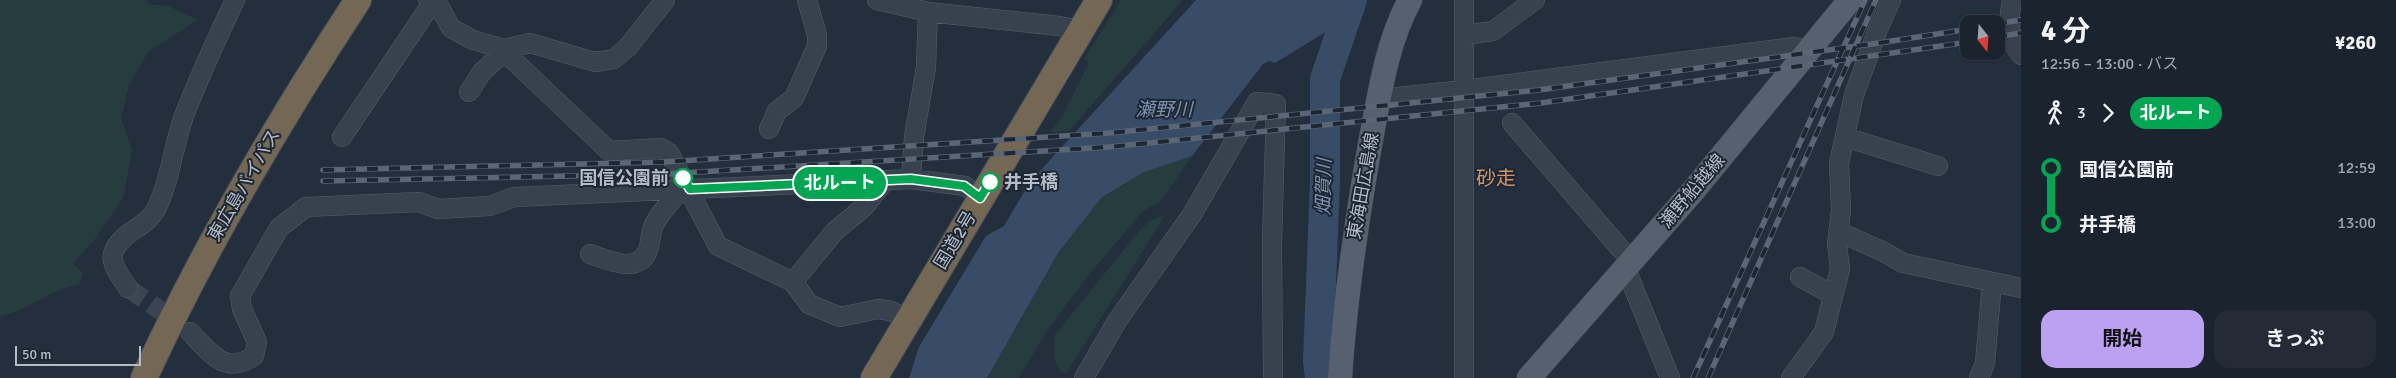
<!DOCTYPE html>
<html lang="ja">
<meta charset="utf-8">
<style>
:root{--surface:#1b232e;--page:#242b36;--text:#f1f3f6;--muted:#a0a4aa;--line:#39404a;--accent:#bca0f2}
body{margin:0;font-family:Signika,"Noto Sans JP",sans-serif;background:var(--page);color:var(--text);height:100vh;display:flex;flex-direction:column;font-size:19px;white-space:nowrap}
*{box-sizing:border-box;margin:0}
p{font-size:16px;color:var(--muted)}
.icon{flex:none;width:28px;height:28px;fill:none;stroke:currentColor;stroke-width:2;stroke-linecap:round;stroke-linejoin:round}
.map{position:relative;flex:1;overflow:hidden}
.side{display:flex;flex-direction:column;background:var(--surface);width:375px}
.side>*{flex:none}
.badge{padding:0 10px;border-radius:16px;font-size:18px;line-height:32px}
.needle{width:32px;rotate:163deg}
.buttons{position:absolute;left:1960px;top:15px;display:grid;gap:10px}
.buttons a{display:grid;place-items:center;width:45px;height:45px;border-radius:10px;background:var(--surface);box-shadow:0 1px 4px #0004,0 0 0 1px var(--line);font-size:25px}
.scale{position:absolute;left:15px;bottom:12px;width:126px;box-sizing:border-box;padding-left:5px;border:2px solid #b4bcc9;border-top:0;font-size:14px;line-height:18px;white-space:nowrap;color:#b4bcc9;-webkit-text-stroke:4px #1d2633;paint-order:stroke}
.map>.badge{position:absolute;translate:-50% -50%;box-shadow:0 0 0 2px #fff}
.legs{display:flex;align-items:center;gap:8px;height:55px;padding:0 20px;font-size:16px}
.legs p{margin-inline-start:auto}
.headline{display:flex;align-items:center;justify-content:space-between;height:85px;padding:0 20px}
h1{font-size:28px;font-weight:700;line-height:38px}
.primary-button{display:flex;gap:10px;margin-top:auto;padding:10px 20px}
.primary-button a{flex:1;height:58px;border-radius:15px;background:var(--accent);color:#111;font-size:20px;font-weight:700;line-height:58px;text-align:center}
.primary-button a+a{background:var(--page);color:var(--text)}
ul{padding:0 20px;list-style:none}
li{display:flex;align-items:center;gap:18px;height:55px;font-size:19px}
li i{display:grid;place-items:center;width:8px;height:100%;margin:0 6px;background:currentColor}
li i::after{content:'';width:12px;height:12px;margin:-6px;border:4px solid;border-radius:50%;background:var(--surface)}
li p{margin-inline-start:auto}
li:first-child i{background:linear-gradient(#0000 50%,currentColor 0)}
li:last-child i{background:linear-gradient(currentColor 50%,#0000 0)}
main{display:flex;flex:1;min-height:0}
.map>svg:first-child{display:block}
.green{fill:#263c3f}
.water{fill:#394c67}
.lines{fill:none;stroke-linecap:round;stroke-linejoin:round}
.river{stroke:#394c67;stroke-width:30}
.minor-tunnel{stroke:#3a4453;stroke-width:19;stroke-dasharray:19 9;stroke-linecap:butt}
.minor-casing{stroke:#565f6c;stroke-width:20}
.major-casing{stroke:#414a57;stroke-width:25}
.highway-casing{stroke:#434c59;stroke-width:28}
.minor{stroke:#38414e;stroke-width:19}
.major{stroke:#56606e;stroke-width:24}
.highway{stroke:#746855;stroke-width:26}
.rail-casing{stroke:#5a6575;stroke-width:5.5}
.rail{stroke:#1d2633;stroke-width:4;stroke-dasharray:11;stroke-linecap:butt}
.line-1-casing{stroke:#fff;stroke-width:11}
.line-1{stroke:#00a651;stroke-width:8}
.stop-1-dot{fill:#fff;stroke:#00a651;stroke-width:2.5}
.labels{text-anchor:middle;stroke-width:4;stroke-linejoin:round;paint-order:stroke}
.stop-label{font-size:18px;font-weight:bold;fill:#b4bcc9;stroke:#1d2633;text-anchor:end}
.street-label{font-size:18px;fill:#b4bcc9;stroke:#1d2633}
.water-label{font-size:19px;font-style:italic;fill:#7c92b1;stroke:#1d2633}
.quarter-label{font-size:20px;fill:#d59563;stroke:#1d2633}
</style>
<main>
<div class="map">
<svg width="2021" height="378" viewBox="0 0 2021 378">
<rect width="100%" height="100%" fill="#242f3e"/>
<path class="green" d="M0 0H146L149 4 168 6 198 20 149 51 129 85 121 118 132 151 123 198 95 239 73 264 83 273 79 285C51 288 28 311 0 316Z
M1121 0H1183L1069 131 1050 132 1060 120 1089 63 1084 59Z
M1192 156 1161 201 1143 211 1083 282 1048 329 1019 378H987L1058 253 1102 197 1144 172Z
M1166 214 1066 374C1050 364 1056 354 1054 336L1140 230 1150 221Z"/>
<path class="water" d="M1196 0H1359L1350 17 1275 63 1269 61 1263 64 1192 156 1144 172 1102 197 1058 253 987 378H909L919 347 986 236 1004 226 1030 182Z"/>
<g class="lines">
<path class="river" d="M1320 378 1318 361 1325 181V79L1352 0"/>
<path class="minor-tunnel" d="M128 288 181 325"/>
<defs>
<path id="minor" d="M428 0 440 8 451 28 473 40 504 49 530 43 595 62 614 59 628 47 665 0
M877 0 928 12 1059 26 1080 30
M1464 0V378
M2012 0C2008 20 2008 39 2021 55
M1464 35 1493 31 1535 0
M504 49 514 61 609 151 661 148 669 153 718 246 793 282 809 304 840 317 878 309 891 311 907 319
M469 92 482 72 505 51
M1379 99 1464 90 1794 47 1810 50
M1512 123 1632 262
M769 129 777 111 794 98 817 46V35L807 0
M342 137 432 3
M1845 137 1938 166
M911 179 914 137 926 67 928 12
M1839 232 1884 252 1903 263 2021 288
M590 254C607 260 639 275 648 250 651 242 650 234 653 227 658 214 672 201 681 189
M1626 269 1670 378
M1800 277 1833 295
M793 282 835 231 864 207 885 181
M128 288C122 278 108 263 114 251 122 232 145 228 155 211 170 183 173 146 184 116 199 77 217 38 235 0
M190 332C210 352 224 376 254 356L257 342 242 309 240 296 279 228 306 207 419 202 438 209 490 206 514 197 911 179 965 186 980 198
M1084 378 1117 321 1193 213 1257 102 1276 104 1272 242 1273 378
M1791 378 1824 332 1840 269 1837 244 1841 210 1839 163 1854 95 1878 29 1891 0
M1979 378 1985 363 1992 282"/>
<path id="major" d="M1340 378C1345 298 1357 218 1371 139 1380 92 1387 42 1410 0
M1529 378 1693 191 1850 0"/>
<path id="highway" d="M144 378C205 246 278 122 358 0
M874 378 1099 0"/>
</defs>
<use href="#minor" class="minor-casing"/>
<use href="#major" class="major-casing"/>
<use href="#highway" class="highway-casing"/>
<use href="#minor" class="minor"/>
<use href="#major" class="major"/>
<use href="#highway" class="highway"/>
<defs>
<path id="rail" d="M1996 24 2021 20
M1996 37 2021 33
M323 170 664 162 1109 133 1539 90 1879 43 1969 29
M323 181 666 174 1109 147 1541 103 1969 42
M1693 378 1865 0
M1708 378 1876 0"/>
</defs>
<use href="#rail" class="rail-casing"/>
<use href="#rail" class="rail"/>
</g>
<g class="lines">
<defs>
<path id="line-1" d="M683 178 690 189 911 179 964 186 980 198 990 182"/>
</defs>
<use href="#line-1" class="line-1-casing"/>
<use href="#line-1" class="line-1"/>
</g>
<g class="stop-1-dot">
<circle cx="683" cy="178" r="9"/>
<circle cx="990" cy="182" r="9"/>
</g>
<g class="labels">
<g class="stop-label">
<text x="669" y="184">国信公園前</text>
<text x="1004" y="188" text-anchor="start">井手橋</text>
</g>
<g class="street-label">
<text transform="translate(244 185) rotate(-60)" y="6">東広島バイパス</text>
<text transform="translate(1363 186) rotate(-80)" y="6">東海田広島線</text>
<text transform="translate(1692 191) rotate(-50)" y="6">瀬野船越線</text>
<text transform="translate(955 240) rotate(-59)" y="6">国道2号</text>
</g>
<g class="water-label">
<text x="1164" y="116">瀬野川</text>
<text transform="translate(1323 187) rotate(-89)" y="7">畑賀川</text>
</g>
<g class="quarter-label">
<text x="1496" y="185">砂走</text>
</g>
</g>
</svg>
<div class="buttons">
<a><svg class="needle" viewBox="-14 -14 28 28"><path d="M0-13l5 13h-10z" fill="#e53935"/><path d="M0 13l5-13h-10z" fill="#a0a4aa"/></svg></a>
</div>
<div class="scale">50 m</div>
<b class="badge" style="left:840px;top:183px;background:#00a651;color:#fff">北ルート</b>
</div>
<section class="side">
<div class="headline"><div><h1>4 分</h1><p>12:56 – 13:00 · バス</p></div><b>¥260</b></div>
<div class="legs"><svg class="icon" aria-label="walk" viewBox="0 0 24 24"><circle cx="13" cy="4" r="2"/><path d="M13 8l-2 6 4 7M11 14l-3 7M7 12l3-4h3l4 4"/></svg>3<svg class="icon" aria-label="forward" viewBox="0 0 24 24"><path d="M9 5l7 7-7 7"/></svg><b class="badge" style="background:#00a651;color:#fff">北ルート</b></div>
<ul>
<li><i style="color:#00a651"></i><b>国信公園前</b><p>12:59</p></li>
<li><i style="color:#00a651"></i><b>井手橋</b><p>13:00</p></li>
</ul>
<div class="primary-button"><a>開始</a><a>きっぷ</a></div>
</section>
</main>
